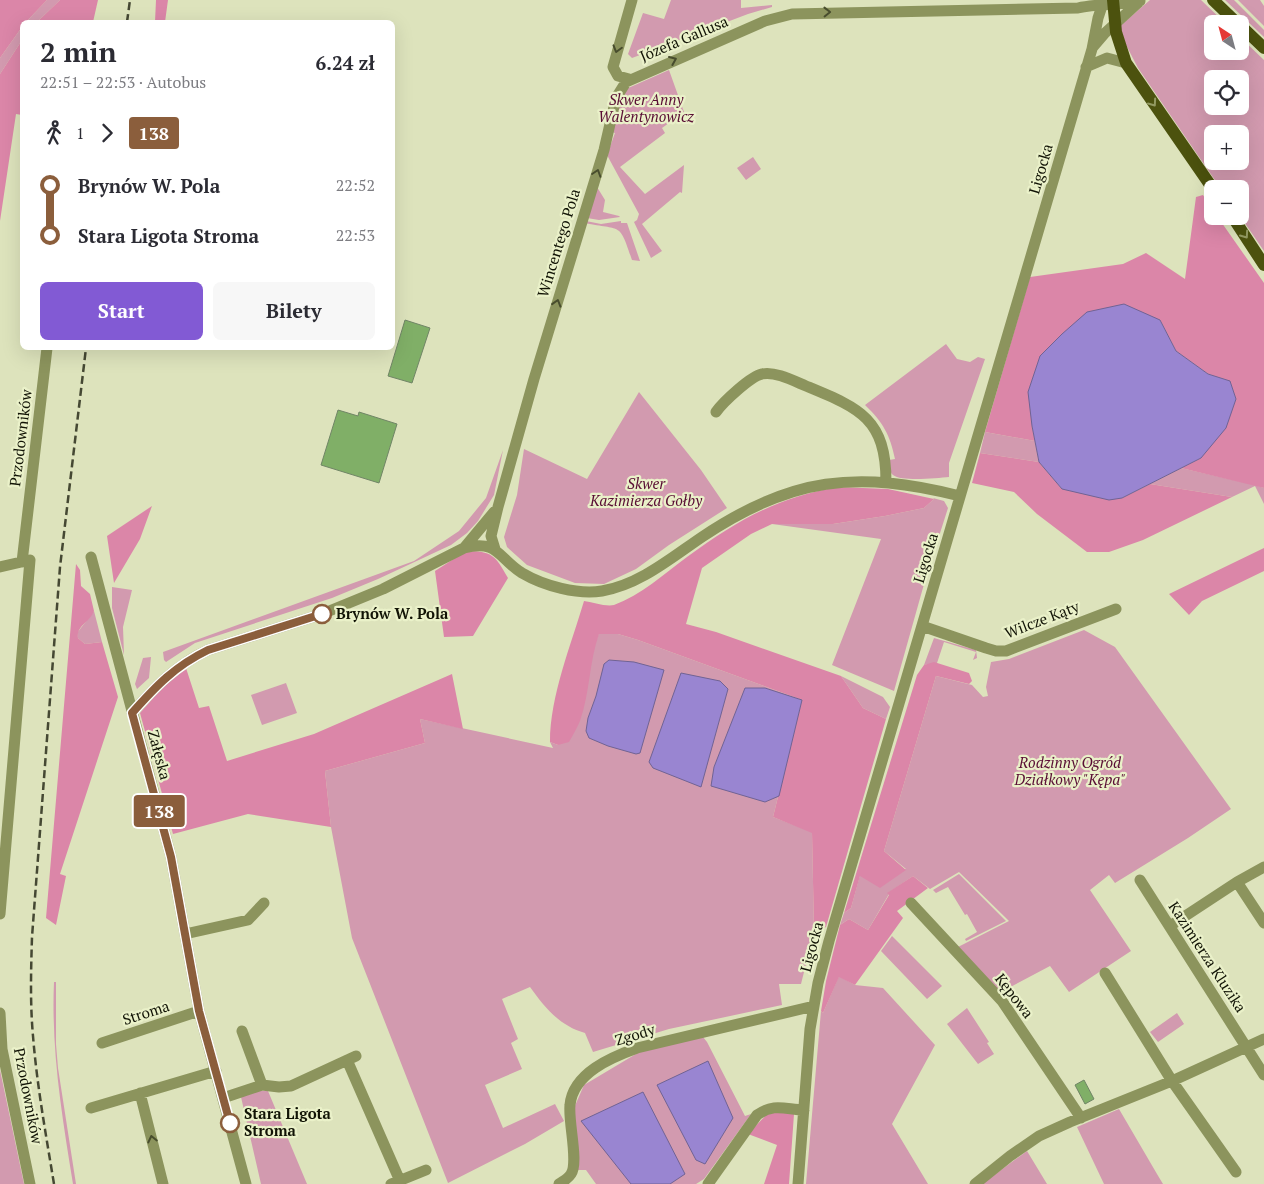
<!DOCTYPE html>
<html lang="pl">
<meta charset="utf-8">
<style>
:root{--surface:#fff;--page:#f7f7f7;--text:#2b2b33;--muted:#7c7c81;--accent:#825ad4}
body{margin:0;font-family:"PT Serif",serif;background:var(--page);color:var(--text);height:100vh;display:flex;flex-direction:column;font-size:19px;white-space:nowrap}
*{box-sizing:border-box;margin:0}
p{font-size:16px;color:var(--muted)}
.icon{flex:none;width:28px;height:28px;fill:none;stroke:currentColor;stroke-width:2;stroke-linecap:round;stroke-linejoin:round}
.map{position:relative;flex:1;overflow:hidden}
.sheet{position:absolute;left:20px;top:20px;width:375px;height:330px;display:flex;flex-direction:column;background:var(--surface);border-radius:8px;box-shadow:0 5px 20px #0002}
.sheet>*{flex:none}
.badge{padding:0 10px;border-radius:4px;font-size:18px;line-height:32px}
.needle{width:32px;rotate:324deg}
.fabs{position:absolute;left:1204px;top:15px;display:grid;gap:10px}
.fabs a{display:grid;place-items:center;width:45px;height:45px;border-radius:8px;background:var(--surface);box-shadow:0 5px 20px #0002;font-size:25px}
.map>.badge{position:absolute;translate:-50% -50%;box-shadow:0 0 0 2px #fff}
.legs{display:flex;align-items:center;gap:8px;height:55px;padding:0 20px;font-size:16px}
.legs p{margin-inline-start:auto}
.head{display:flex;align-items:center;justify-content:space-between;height:85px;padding:0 20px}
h1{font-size:28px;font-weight:800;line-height:38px}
.button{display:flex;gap:10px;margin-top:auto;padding:10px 20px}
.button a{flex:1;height:58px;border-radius:8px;background:var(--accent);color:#fff;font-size:20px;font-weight:800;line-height:58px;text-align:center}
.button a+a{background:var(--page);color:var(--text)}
ul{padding:0 20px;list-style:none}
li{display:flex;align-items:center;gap:18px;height:50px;font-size:19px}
li i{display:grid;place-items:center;width:8px;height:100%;margin:0 6px;background:currentColor}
li i::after{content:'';width:12px;height:12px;margin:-6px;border:4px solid;border-radius:50%;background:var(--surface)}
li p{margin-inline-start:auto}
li:first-child i{background:linear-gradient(#0000 50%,currentColor 0)}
li:last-child i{background:linear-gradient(currentColor 50%,#0000 0)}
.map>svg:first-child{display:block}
.green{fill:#d29aaf;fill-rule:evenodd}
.forest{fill:#db86a8}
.water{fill:#9985d1;stroke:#706394}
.building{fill:#80af67;stroke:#708566}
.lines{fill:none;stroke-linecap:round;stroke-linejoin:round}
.minor{stroke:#8c945d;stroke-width:11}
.major{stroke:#4c520e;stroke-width:12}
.rail{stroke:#454833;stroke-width:2.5;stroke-dasharray:8 4;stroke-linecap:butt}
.oneway{stroke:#484d2d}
.oneway2{stroke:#939a62}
.line-1-casing{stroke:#fff;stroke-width:11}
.line-1{stroke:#8b5e3c;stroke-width:8}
.stop-1-dot{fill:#fff;stroke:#8b5e3c;stroke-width:2.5}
.labels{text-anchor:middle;stroke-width:4.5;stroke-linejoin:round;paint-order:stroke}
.street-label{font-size:15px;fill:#111305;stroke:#eaf1c9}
.park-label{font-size:15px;font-style:italic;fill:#590d34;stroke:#eaf1c9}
.stop-label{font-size:15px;font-weight:bold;fill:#111305;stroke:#eaf1c9;text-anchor:start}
</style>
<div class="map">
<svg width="1264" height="1184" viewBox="0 0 1264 1184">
<rect width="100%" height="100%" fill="#dde3bc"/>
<path class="green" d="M47 0H60L37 22H26Z
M671 0H741V8L772 5V7L748 14 632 58 628 54 643 13 664 19Z
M1150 0H1201L1226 24H1212V51H1240V37L1264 60V251L1240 216V189H1221L1138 68 1125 43 1120 26ZM1212 79H1240V106H1212ZM1212 134H1240V161H1212Z
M1225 0H1234L1264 30V37Z
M1238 0H1260L1264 6V26Z
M22 27V40L0 74V58Z
M669 70 684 112 662 128 665 133 620 167 645 194 684 165 682 193 680 192 642 224 662 251 651 258 634 222 637 220 639 214 607 155 615 133 611 132 615 115 626 89Z
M753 157 761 169 746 180 737 168Z
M597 187 605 200 603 212 619 216 620 217 599 220 587 218Z
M586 221 601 224 621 221V223H627L640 261 632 260C619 221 622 231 585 223Z
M946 344 957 359 970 362 978 357 985 359 949 463V477C937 478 902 482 893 475 889 472 890 465 889 460L895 459C890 435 883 422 865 405Z
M639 392 701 470 727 508 669 545 636 569 604 584 575 583 527 565 507 547 504 537 517 495 524 449 587 479Z
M985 432 1035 441 1039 462 980 453Z
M503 450 494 495 478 521 467 533 451 545 378 579 332 598 195 643 166 662 164 660 163 652 414 561 459 531 486 498Z
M1181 468 1255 485 1264 488V504L1255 486 1232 497 1150 484Z
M933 498 944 501 948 508 926 577 894 691 832 665 881 539 772 524H833L885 516 924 508 934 499Z
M112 587 132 590 123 627 124 655 112 608Z
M94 611 102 642 85 644 78 638 77 633Z
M1084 630 1115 647 1231 809 1188 838 1115 883 1109 875 1090 890 1131 951 1069 992 1050 966 999 993 958 947 1009 921 959 872 930 889 913 876 888 893 889 894 868 930 849 919 840 925 844 913 851 908 860 875 906 869 884 851 936 676 972 685 983 697 988 696 986 687 991 662 1009 659Z
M599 633 618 634 638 640 802 700 773 817 812 832 814 932 801 984H779L782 1005 669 1029 593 1052 585 1033C560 1026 545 1008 530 987L502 999 518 1039 511 1043 522 1069 485 1085 503 1128 555 1104 564 1121 525 1144 448 1183 352 938 331 827 325 771 425 743 420 719 553 748 550 742 558 745 584 700 593 650Z
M934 638 976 650 977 658 973 660 976 652 944 642 937 663 924 665Z
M151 657 149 678 137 689 135 684 143 658Z
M841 676 883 697 890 707 886 719 863 708Z
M286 683 297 713 262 725 251 695Z
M959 874 1006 921 966 941 965 939 977 932 967 914 965 915 948 887 936 893 933 890Z
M892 936 942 986 927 999 881 951Z
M839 976 855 985 883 988 935 1045 892 1124 928 1184H806L821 1011 823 1013Z
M54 982H56V1044L58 1068 76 1184H73C62 1116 51 1050 54 982Z
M967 1008 989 1042 987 1043 994 1054 978 1064 947 1024Z
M1177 1013 1184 1024 1158 1042 1150 1032Z
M703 1037 707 1042 745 1116 751 1114 704 1179 696 1184H596L586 1170H577L574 1108 584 1085 641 1051Z
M0 1070 24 1184H0Z
M257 1091H268L307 1184H261L241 1097Z
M1119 1109 1157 1174 1163 1184H1104L1077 1127Z
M1027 1151 1047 1184H982Z"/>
<path class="forest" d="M0 0H47L26 22H22V27L0 58Z
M60 0H98L93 22H37Z
M156 0H168L165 22H155Z
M22 40V115L16 114 0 221V74Z
M1203 195 1212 209V216H1217L1264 283V488L1181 468 1201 458 1230 382 1208 374 1176 351 1160 320 1032 426 1035 441 985 432 1030 277 1123 264 1146 253 1185 279 1196 197Z
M980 453 1039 462 1062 489 1122 498 1150 484 1232 497 1143 540 1109 552H1087L1037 514 1014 492 972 483Z
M838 487 888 489 934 499 924 508 885 516 833 524H772L751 534 702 568 686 624 716 632 841 676 863 708 886 719 826 927 814 932 812 833 773 817 802 700 638 640 618 634H599C589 662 590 693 580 721 577 728 573 735 569 742L558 745 550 742C550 696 571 645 584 601 592 602 606 607 614 605 641 595 664 574 687 557 738 520 776 498 838 487Z
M152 506 140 539 114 583 107 536Z
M1264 548V571L1202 601 1189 615 1169 594Z
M466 551C492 551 495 555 508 578L473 636 444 637 435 571Z
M76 564 80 570 81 586 90 594 94 611C90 622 76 626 78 638L85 644 102 642 118 697 60 874 66 876 56 925 46 918Z
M934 662 969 673 972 681 969 684 936 676 884 851 906 870 880 888 860 876 851 908 844 913 917 675 924 665Z
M186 668 199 708 209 706 227 761 314 734 452 674 463 729 420 719 425 743 325 771 331 827 248 814 173 834 140 713 163 687Z
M913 876 928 888 897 911 903 918 855 985 839 977 823 1013 821 1011 826 981 840 925 849 919 868 930 889 895 887 893Z
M771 1110 794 1114 789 1184H764L777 1145 748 1134Z"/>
<path class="water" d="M1124 304 1160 320 1176 351 1208 374 1230 381 1236 399 1226 428 1201 458 1122 498 1109 500 1062 489 1039 462 1032 426 1028 392 1040 356 1062 334 1087 312Z
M609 660 634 662 664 670 640 753 636 754 608 746 589 738 586 731 588 718 596 696 604 664Z
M681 673 720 681 728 689 701 787 653 768 649 762Z
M745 688H765L802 700 779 796 765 802 711 786 714 767Z
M708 1061 733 1118 705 1164 696 1160 657 1085Z
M643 1092 685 1174 670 1184H631L581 1121Z"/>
<path class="building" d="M405 320 430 328 412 383 388 376Z
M338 410 358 416 359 412 397 424 379 483 321 465Z
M1084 1080 1094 1099 1085 1104 1075 1085Z"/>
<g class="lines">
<path class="minor" d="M1093 47 1105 33 1139 2
M1086 67 1107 58 1126 63
M629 79 618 76 613 67 632 0
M716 412C723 402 751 376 762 374 775 371 794 381 806 386 859 408 886 418 886 482
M464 548C498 539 498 558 522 573 544 586 578 595 602 591 639 585 671 558 702 537 791 477 857 470 960 496
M495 549 491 536 498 507 534 379 604 150 616 98 626 82 765 21 792 14 1078 8C1099 3 1119 6 1140 1
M91 557 171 857 199 1011 246 1184
M22 562 47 348
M0 567 30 560 0 914
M922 626 986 648 996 651H1006L1116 609
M132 713C155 687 176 665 208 650L322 614 383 589 464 548 494 512
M1140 880 1264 1075
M1237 882 1264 923
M911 903 1002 1001 1081 1118
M1170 926 1237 882 1264 867
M185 934 248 920 264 903
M1105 973 1172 1081 1236 1172
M0 1013 2 1049 30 1184
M242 1031 262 1085
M102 1043 199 1011
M347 1060 400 1181
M140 1093 163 1184
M223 1098 262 1085 279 1087 291 1086 356 1056
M91 1108 216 1071
M391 1184 426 1170
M559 1184C563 1181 568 1179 571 1174 579 1162 568 1122 570 1105 573 1073 612 1057 637 1048L814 1006
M708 1184 757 1115C774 1103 784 1109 804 1110
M798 1184 810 1029 818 983 829 941 1092 49 1098 18 1104 0
M975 1184 1010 1156 1039 1136 1070 1122 1172 1081 1264 1039"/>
<path class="major" d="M1113 0 1116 32 1126 63 1213 189
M1213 0 1238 24
M1240 25 1264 48
M1232 216 1264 265"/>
<path class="rail" d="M127 22 130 0
M54 1184C46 1135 37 1086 33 1036 30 1003 31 970 32 937L60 567 86 348"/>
</g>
<defs><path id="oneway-chevron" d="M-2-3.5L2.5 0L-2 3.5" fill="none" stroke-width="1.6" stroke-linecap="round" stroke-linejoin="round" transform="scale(1.25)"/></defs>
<g class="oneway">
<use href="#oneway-chevron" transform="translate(827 12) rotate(-1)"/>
<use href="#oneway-chevron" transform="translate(617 49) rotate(106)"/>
<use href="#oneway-chevron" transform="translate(673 60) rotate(-23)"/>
<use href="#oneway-chevron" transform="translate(597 173) rotate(-72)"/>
<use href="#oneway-chevron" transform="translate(557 303) rotate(-73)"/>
<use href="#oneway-chevron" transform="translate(152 1139) rotate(-103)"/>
</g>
<g class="oneway2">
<use href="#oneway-chevron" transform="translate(1153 103) rotate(55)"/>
<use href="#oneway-chevron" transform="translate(1245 235) rotate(55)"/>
</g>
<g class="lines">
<defs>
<path id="line-1" d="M230 1123 199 1011 171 857 132 713C156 686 175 666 208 650L322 614"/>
</defs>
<use href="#line-1" class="line-1-casing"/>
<use href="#line-1" class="line-1"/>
</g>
<g class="stop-1-dot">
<circle cx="322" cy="614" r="9"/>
<circle cx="230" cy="1123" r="9"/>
</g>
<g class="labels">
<g class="street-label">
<text transform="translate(684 39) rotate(-23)" y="5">Józefa Gallusa</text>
<text transform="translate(1041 169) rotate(-74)" y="5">Ligocka</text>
<text transform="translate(559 243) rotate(-73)" y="5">Wincentego Pola</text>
<text transform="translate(21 438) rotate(-83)" y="5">Przodowników</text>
<text transform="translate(926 558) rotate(-73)" y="5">Ligocka</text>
<text transform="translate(1042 620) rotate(-21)" y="5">Wilcze Kąty</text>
<text transform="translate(159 755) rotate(75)" y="5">Załęska</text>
<text transform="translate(812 947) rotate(-75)" y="5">Ligocka</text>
<text transform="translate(1207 957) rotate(57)" y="5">Kazimierza Kluzika</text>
<text transform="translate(1014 996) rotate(52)" y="5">Kępowa</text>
<text transform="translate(146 1013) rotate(-18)" y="5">Stroma</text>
<text transform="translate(635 1035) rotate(-17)" y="5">Zgody</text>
<text transform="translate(28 1096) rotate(79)" y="5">Przodowników</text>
</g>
<g class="park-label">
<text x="646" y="105">Skwer Anny<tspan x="646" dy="17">Walentynowicz</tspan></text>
<text x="646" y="489">Skwer<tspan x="646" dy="17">Kazimierza Gołby</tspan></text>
<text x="1070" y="768">Rodzinny Ogród<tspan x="1070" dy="17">Działkowy "Kępa"</tspan></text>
</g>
<g class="stop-label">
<text x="336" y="619">Brynów W. Pola</text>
<text x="244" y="1119">Stara Ligota<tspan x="244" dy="17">Stroma</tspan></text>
</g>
</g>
</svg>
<div class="fabs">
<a><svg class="needle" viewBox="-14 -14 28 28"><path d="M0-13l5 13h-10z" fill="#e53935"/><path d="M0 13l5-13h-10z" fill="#7c7c81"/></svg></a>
<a><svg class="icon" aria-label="locate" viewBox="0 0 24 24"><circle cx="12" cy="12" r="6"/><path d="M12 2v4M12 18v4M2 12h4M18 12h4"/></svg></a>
<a>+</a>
<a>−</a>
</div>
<b class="badge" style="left:159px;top:811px;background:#8b5e3c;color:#fff">138</b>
<section class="sheet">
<div class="head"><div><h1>2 min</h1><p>22:51 – 22:53 · Autobus</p></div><b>6.24 zł</b></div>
<div class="legs"><svg class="icon" aria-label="walk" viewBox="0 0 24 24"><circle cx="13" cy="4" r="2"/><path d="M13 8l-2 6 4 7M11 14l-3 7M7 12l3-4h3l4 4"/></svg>1<svg class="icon" aria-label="forward" viewBox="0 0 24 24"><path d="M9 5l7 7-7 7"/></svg><b class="badge" style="background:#8b5e3c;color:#fff">138</b></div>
<ul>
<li><i style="color:#8b5e3c"></i><b>Brynów W. Pola</b><p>22:52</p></li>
<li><i style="color:#8b5e3c"></i><b>Stara Ligota Stroma</b><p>22:53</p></li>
</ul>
<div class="button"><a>Start</a><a>Bilety</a></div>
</section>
</div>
